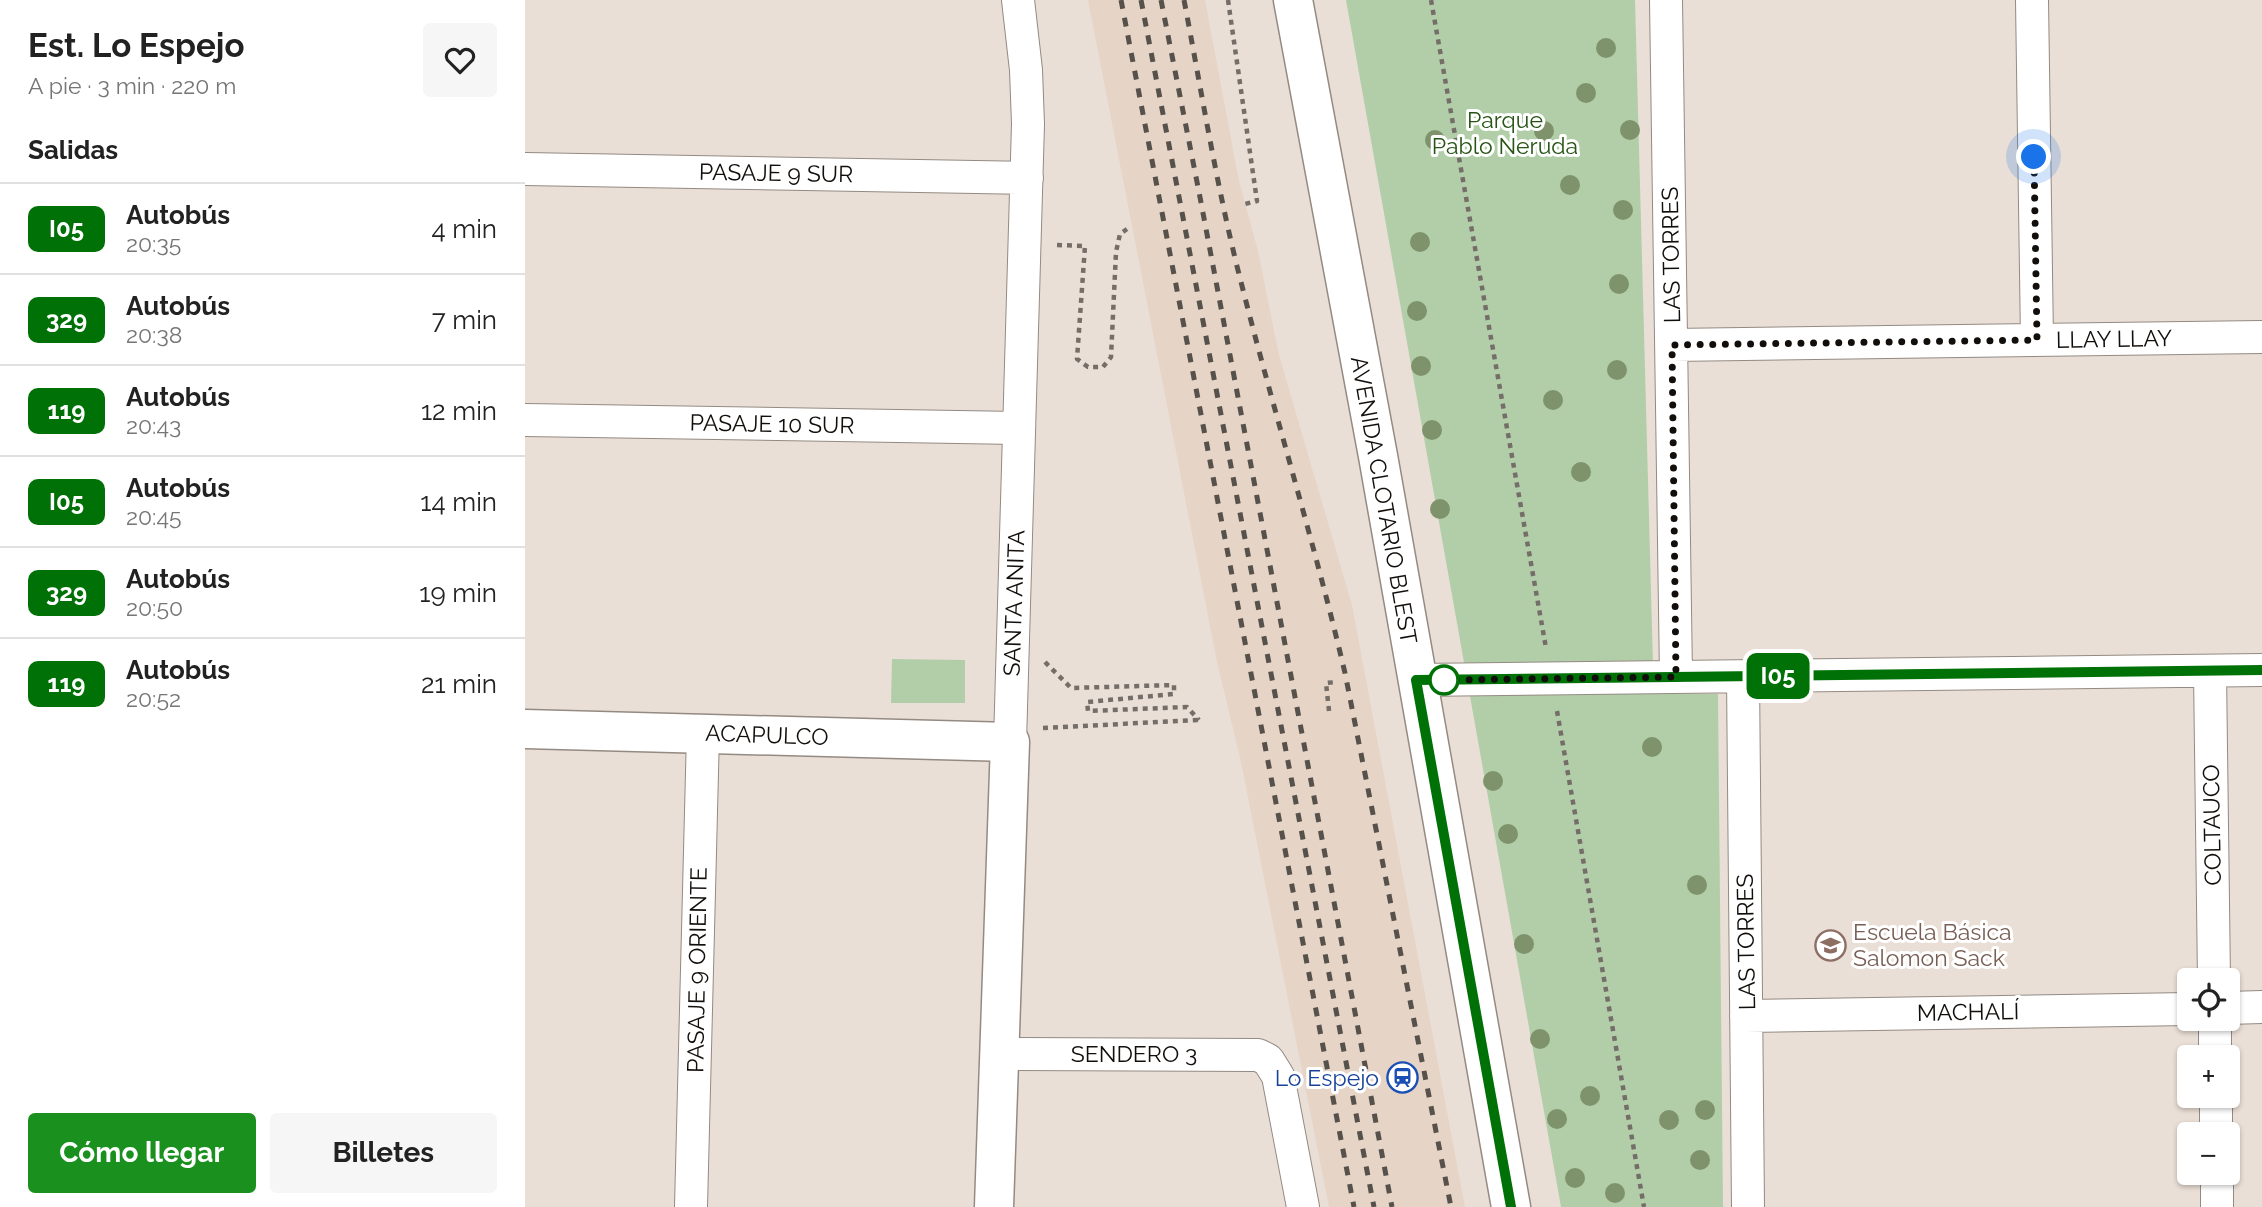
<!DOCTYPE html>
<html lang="es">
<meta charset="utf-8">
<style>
:root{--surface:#fff;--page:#f6f6f6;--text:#222;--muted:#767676;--line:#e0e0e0;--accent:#1a911e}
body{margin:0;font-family:Raleway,sans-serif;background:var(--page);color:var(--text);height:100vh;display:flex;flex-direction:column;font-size:26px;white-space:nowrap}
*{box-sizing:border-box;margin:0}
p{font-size:23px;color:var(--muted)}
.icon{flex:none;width:38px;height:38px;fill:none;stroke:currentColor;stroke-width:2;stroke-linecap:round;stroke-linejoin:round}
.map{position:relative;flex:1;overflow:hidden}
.side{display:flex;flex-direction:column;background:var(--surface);width:525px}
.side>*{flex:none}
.badge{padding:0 14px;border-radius:10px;font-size:24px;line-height:46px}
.controls{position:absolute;left:1652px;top:968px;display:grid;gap:14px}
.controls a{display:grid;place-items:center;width:63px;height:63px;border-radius:7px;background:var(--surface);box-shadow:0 2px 5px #0004;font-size:35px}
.you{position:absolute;width:35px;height:35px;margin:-18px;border:5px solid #fff;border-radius:50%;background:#1a73e8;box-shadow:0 0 0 10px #1a73e833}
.map>.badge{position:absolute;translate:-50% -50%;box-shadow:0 0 0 4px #fff}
h2{padding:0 28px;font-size:26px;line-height:63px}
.round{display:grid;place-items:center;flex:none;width:74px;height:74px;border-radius:7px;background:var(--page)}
.overview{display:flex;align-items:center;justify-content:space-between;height:119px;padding:0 28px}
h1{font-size:33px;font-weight:700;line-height:52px}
.cta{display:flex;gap:14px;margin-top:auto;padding:14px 28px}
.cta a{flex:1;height:80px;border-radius:7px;background:var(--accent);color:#fff;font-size:28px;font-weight:700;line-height:80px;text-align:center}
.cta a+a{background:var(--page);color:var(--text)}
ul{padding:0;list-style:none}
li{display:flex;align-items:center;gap:21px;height:91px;padding:0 28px;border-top:2px solid var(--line)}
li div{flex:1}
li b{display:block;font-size:26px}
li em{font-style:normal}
li .badge{min-width:77px;font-weight:700;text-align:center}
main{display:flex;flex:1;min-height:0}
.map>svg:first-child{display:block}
.built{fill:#e6d4c6}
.green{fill:#b2cea9}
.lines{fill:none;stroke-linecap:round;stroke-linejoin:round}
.minor-casing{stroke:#948a82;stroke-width:34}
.tertiary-casing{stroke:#948a82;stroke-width:41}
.secondary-casing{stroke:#948a82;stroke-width:41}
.path{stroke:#756e68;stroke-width:4.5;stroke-dasharray:5 5;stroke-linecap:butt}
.minor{stroke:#fff;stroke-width:32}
.tertiary{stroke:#fff;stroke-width:38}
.secondary{stroke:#fff;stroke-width:38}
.rail{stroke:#57514c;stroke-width:5;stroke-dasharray:9 9;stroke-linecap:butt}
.tree{fill:#7e936b}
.line-casing{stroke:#fff;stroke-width:16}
.line{stroke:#007106;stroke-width:10}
.walk{stroke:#120e0b;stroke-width:7;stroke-dasharray:0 12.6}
.stop-dot{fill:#fff;stroke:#007106;stroke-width:3.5}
.labels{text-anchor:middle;stroke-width:6;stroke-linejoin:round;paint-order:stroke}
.park-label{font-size:23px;fill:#265414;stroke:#fff}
.street-label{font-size:23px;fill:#120e0b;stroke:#fff}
.education-label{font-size:23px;fill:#785e54;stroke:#fff;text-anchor:start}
.transit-label{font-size:23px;fill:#164399;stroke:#fff;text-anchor:end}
</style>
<main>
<section class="side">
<div class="overview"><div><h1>Est. Lo Espejo</h1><p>A pie · 3 min · 220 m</p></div><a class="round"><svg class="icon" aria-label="heart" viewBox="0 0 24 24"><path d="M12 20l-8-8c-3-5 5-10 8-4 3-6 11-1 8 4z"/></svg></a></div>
<h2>Salidas</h2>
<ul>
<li><span class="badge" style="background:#007106;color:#fff">I05</span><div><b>Autobús</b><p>20:35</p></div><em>4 min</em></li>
<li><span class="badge" style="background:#007106;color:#fff">329</span><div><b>Autobús</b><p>20:38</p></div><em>7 min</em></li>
<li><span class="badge" style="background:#007106;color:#fff">119</span><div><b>Autobús</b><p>20:43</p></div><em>12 min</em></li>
<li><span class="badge" style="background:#007106;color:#fff">I05</span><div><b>Autobús</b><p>20:45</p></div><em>14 min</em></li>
<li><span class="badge" style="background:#007106;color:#fff">329</span><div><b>Autobús</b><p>20:50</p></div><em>19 min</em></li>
<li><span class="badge" style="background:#007106;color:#fff">119</span><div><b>Autobús</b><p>20:52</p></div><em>21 min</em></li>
</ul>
<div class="cta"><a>Cómo llegar</a><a>Billetes</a></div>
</section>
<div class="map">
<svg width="1737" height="1207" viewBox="0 0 1737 1207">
<rect width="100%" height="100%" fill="#eadfd6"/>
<path class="built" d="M563 0H680L714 181 733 251 754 355 827 605 940 1207H804L716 762 692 662Z"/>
<path class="green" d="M821 0H1110L1128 665 1140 694H1193L1198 1207H1036Z
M367 659 440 660V703H366Z"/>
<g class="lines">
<defs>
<path id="minor" d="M1141 0 1151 677
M1507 0 1512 340
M0 169 502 178
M1147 345 1737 337
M0 420 494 428
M1685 671 1689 980
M1218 677 1223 1207
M891 680 1737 670
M485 742 503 124 501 70 493 0
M1703 1008 1737 1007
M1221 1016 1664 1009
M1690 1018V1057
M474 1054 733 1055 743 1060 753 1076 778 1207
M1691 1096V1134
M1692 1172V1207
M166 1207 178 733"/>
<path id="tertiary" d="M0 729 485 742 469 1207"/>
<path id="secondary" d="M768 0 853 456 986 1207"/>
</defs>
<use href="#minor" class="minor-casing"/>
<use href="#tertiary" class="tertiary-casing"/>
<use href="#secondary" class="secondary-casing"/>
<path class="path" d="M703 0 732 201 720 204
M906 0 1021 648
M532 245 560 246 552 359 563 367H578L586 357 591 252 595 234 602 229
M520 662 546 688 649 685V694L562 702 563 711 662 707 674 720
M804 711 801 683 812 682
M1032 711 1119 1207
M518 728 673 720"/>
<use href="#minor" class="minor"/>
<use href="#tertiary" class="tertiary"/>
<use href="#secondary" class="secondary"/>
<path class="rail" d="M596 0 829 1207
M616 0 849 1207
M636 0 674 192 867 1207
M659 0C677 94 692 189 716 282 749 413 789 541 820 673L926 1207"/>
</g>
<g class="tree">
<circle cx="1081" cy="48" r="10"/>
<circle cx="1061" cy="93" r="10"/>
<circle cx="1105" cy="130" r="10"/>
<circle cx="1019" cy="131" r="10"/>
<circle cx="910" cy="140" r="10"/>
<circle cx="1045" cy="185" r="10"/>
<circle cx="1098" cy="210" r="10"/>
<circle cx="895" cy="242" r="10"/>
<circle cx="1094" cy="284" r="10"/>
<circle cx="892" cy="311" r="10"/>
<circle cx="896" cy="366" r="10"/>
<circle cx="1092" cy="370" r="10"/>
<circle cx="1028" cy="400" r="10"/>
<circle cx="907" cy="430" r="10"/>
<circle cx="1056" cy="472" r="10"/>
<circle cx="915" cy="509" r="10"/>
<circle cx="1127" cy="747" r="10"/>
<circle cx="968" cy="781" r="10"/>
<circle cx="983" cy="834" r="10"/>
<circle cx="1172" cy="885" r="10"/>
<circle cx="999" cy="944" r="10"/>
<circle cx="1015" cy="1039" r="10"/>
<circle cx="1065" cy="1096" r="10"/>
<circle cx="1180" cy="1110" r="10"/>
<circle cx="1032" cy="1119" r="10"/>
<circle cx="1144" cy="1120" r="10"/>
<circle cx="1175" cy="1160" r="10"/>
<circle cx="1050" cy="1178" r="10"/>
<circle cx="1090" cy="1193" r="10"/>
</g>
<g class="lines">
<defs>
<path id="line" d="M986 1207 891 680 1737 670"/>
</defs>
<use href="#line" class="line-casing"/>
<use href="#line" class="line"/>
<path class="walk" d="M919 680 1151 677 1147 345 1512 340 1509 157"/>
</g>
<defs>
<symbol id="school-ring" viewBox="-11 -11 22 22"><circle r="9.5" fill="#fff" stroke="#8d6e63" stroke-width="1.5"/><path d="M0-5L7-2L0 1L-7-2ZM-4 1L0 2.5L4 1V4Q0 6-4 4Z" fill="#8d6e63"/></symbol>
<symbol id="station-ring" viewBox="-11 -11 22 22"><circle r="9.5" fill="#fff" stroke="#1a4fb4" stroke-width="1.5"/><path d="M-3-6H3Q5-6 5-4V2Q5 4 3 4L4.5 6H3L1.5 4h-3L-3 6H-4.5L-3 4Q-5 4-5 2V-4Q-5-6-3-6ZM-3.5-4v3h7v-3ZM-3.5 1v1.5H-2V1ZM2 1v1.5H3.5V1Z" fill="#1a4fb4"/></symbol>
</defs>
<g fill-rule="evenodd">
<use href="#school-ring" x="1288" y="928" width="35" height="35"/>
<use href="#station-ring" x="860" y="1060" width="35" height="35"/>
</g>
<circle class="stop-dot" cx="919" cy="680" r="14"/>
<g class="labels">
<g class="park-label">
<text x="980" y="128">Parque<tspan x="980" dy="26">Pablo Neruda</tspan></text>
</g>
<g class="street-label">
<text transform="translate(251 173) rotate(1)" y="8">PASAJE 9 SUR</text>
<text transform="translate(1146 255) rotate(-91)" y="8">LAS TORRES</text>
<text transform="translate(1589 339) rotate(-1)" y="8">LLAY LLAY</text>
<text transform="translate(247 424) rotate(1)" y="8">PASAJE 10 SUR</text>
<text transform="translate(859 500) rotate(80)" y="8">AVENIDA CLOTARIO BLEST</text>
<text transform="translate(489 603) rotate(-88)" y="8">SANTA ANITA</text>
<text transform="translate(242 735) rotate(2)" y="8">ACAPULCO</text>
<text transform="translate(1687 825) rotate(-91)" y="8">COLTAUCO</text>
<text transform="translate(1221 942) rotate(-91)" y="8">LAS TORRES</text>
<text transform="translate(172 970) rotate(-89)" y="8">PASAJE 9 ORIENTE</text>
<text transform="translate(1443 1012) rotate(-1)" y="8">MACHALÍ</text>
<text x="609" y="1062">SENDERO 3</text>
</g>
<g class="education-label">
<text x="1328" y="940">Escuela Básica<tspan x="1328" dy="26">Salomon Sack</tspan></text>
</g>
<g class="transit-label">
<text x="854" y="1086">Lo Espejo</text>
</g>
</g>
</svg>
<div class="controls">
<a><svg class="icon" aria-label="locate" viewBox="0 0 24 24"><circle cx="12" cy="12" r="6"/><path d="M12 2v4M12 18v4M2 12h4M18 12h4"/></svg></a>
<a>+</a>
<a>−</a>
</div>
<div class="you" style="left:1509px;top:157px"></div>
<b class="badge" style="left:1253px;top:676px;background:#007106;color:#fff">I05</b>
</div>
</main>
